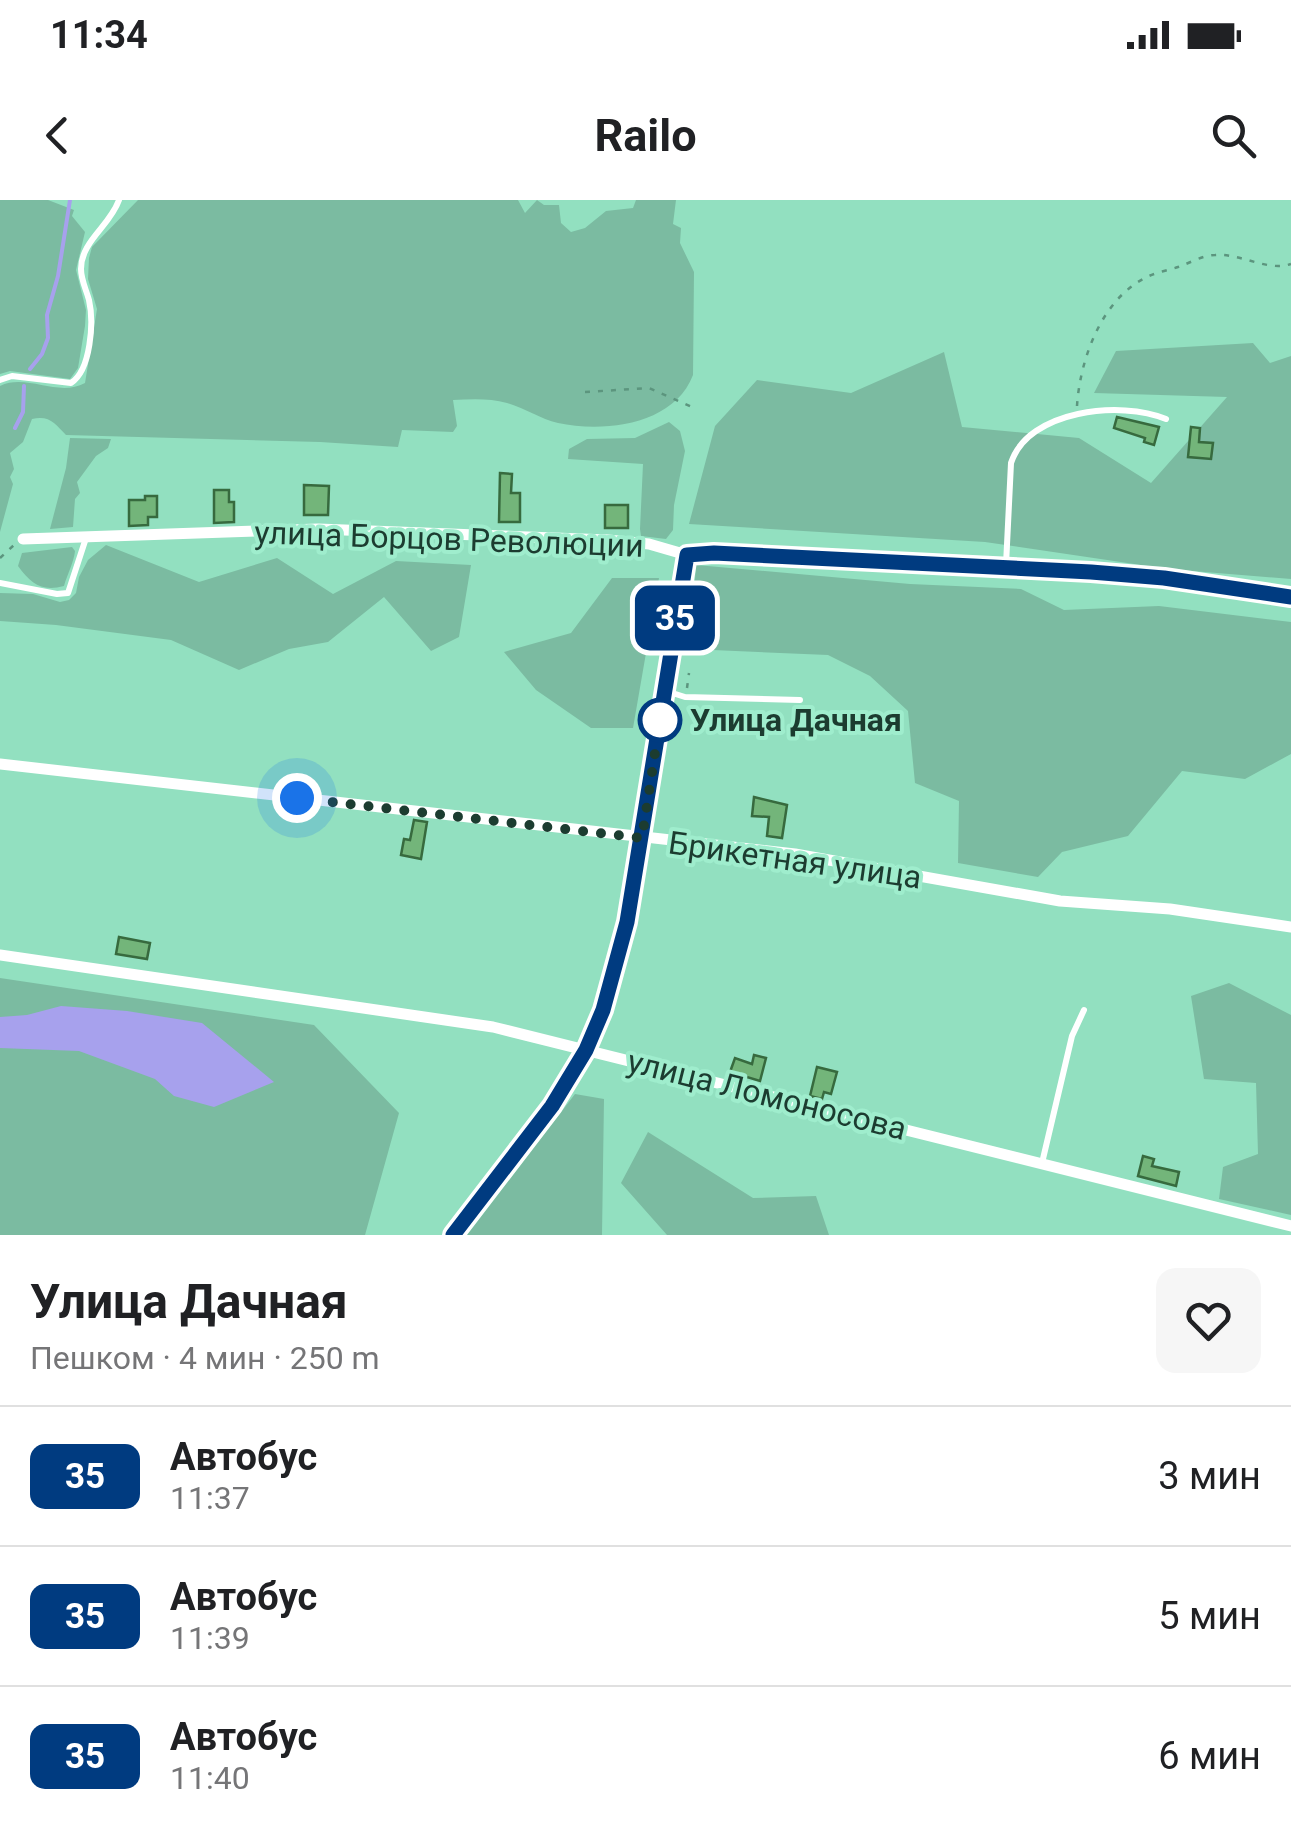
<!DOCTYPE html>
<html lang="ru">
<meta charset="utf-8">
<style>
:root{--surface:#fff;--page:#f6f6f6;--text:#202124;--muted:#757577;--line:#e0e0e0}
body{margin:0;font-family:Roboto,sans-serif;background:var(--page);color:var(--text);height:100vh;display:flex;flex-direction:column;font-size:38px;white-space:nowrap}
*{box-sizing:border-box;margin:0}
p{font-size:32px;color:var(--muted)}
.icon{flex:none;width:55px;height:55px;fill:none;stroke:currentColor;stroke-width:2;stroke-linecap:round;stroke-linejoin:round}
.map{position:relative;height:1035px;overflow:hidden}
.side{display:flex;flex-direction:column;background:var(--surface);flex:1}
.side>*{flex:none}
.badge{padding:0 20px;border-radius:15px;font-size:35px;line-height:65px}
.you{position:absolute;width:50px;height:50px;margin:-25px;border:8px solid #fff;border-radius:50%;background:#1a73e8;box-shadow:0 0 0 15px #1a73e833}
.map>.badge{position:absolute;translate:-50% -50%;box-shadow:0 0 0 5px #fff}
.round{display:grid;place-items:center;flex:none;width:105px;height:105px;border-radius:20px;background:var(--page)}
.overview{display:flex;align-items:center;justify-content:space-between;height:170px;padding:0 30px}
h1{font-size:48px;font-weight:700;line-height:75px}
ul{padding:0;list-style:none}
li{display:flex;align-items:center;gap:30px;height:140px;padding:0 30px;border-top:2px solid var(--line)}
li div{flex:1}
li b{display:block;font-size:38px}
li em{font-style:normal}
li .badge{min-width:110px;font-weight:700;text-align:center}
.status{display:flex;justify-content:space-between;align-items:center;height:70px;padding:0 50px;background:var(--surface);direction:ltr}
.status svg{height:28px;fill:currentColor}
header{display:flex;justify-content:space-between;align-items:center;height:130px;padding:0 30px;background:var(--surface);font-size:45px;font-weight:700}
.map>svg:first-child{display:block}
.green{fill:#7bbba1}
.water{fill:#a7a1ed}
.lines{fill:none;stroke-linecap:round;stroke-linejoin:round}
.stream{stroke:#a7a1ed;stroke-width:4}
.building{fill:#73b57a;stroke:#376a3e;stroke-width:2.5}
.path{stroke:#5c957e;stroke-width:2.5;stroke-dasharray:5 8;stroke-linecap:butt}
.service{stroke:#fff;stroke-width:6}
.minor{stroke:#fff;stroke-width:11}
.line-casing{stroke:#fff;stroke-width:22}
.line{stroke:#003b80;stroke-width:15}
.walk{stroke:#1c3c30;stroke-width:10;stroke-dasharray:0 18}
.stop-dot{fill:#fff;stroke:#003b80;stroke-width:5}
.labels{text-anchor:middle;stroke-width:8;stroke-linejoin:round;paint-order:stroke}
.street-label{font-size:32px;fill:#1c3c30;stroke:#9fedcd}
.stop-label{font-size:32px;font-weight:bold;fill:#1c3c30;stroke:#9fedcd;text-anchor:start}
</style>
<div class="status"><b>11:34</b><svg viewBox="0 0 49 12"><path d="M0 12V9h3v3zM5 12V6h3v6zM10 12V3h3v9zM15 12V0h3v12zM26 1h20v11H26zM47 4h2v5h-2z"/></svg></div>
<header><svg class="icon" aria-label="back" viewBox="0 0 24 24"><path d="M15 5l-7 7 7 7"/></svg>Railo<svg class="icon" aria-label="search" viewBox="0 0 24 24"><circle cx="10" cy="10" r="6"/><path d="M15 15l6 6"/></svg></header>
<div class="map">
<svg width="1291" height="1035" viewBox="0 0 1291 1035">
<rect width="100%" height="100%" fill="#92e0c0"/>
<path class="green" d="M0 0H48L74 10 72 16 85 32 76 70 86 110 85 126 78 168 70 179 10 171 0 174Z
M138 0H518L525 13 537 0 544 5H559L561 23 571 32 585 28 606 11 633 8 636 0H676L673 24 681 28 680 43 694 72 693 175C674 225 604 233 558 223 540 219 525 208 507 203 490 198 471 199 453 200L457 226 453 232 402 230 398 247 320 242 66 235C55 224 50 215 32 219L23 242 10 253 14 269 10 277 13 284 0 332V186C27 173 58 198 85 183L97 109 88 79 89 58 92 47Z
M1253 143 1270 163 1291 156V379L1168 369 985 342 689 324 715 226 757 180 851 193 944 152 962 227 1079 238 1151 283 1227 197 1094 193 1116 151Z
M669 222 680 231 685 251 674 305 673 330 666 339 641 336 640 329 643 264 568 259 569 249 587 239 635 238Z
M70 238 111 239 108 248 96 256 77 282 80 293 75 299 73 327 50 329 66 268Z
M106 345 199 382 277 358 333 394 396 361 471 365 459 437 431 451 384 397 328 442 289 449 239 470 171 440 56 425 0 421V393L33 394 60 402 69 400 76 393 79 377 88 360Z
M72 347 75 351C74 362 67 375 64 386 42 392 31 384 18 366L22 353Z
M696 365 910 384 1021 389 1064 410 1159 406 1291 422V554L1245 579 1182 571 1128 636 1062 652 1038 677 958 663 959 601 915 583 908 511 870 476 828 455 690 449Z
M612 378H659L633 528H591L536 490 504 452 571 433Z
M0 778 314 825 399 913 365 1035H0Z
M1229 783 1291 815V1015L1219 999 1223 967 1258 954 1256 883 1204 879 1191 796Z
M575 894 604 899 602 1035H467Z
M648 932 753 998 816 996 829 1035H667L621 983Z"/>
<path class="water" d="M61 806 127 811 202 823 274 882 214 907 174 896 155 879 79 851 0 848V817L27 815Z"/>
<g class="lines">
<path class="stream" d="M30 169 42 154 48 138 47 115 58 76 70 0
M15 228 23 212 24 186"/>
</g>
<path class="building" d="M1117 217 1159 227 1154 245 1144 242 1145 238 1114 228Z
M1191 227 1200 228 1199 242 1213 243 1211 259 1188 257Z
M500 273 512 274 511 293H520V322H499Z
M304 285 329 286 328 315H304Z
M214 290H229V302H234V322L214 323Z
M145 296H157V317H148V325L129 326V300H145Z
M605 305H628V328H605Z
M754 597 787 605 782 638 767 636 769 617 752 616Z
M414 620 427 622 421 659 401 655 404 639 410 640Z
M119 737 150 743 147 759 116 754Z
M754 855 766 858 760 881 730 872 735 858 752 864Z
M817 867 837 872 831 894 824 892 822 899 810 896Z
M1143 956 1154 959 1152 966 1179 972 1176 986 1138 976Z"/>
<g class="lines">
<path class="path" d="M585 192 649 188 694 208
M1077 206C1080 159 1102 97 1149 76 1158 72 1169 70 1178 67 1190 63 1203 55 1215 55 1241 53 1267 72 1291 64
M0 358 14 345
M687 488 689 473"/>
<path class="service" d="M0 180 12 176 71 183C91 170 94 122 89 100 86 89 81 80 81 69 81 41 110 26 119 0
M1006 365 1011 263C1028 210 1121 200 1166 219
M0 383 57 394 68 393 86 338
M666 491 685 497 800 500
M1042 963 1072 836 1084 810"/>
<path class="minor" d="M23 339 318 329 608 340 649 344 687 355 714 353 1091 371 1164 378 1291 397
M0 564 795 654 1060 701 1170 709 1291 727
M0 755 493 827 1291 1026
M452 1035 552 906 586 850 603 810 627 722 687 355"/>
</g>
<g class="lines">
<defs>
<path id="line" d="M453 1035 552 906 586 850 603 810 627 722 687 355 714 353 1091 372 1164 378 1291 397"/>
</defs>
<use href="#line" class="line-casing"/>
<use href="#line" class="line"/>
<path class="walk" d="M297 598 642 638 660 520"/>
</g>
<circle class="stop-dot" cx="660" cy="520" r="20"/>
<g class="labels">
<g class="street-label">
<text transform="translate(449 339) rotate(2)" y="11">улица Борцов Революции</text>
<text transform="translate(795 660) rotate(8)" y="11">Брикетная улица</text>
<text transform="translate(767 895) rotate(14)" y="11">улица Ломоносова</text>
</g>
<g class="stop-label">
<text x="690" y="531">Улица Дачная</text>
</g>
</g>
</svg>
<div class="you" style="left:297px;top:598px"></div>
<b class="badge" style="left:675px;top:418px;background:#003b80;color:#fff">35</b>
</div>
<section class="side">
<div class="overview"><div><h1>Улица Дачная</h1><p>Пешком · 4 мин · 250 m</p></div><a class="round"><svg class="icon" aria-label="heart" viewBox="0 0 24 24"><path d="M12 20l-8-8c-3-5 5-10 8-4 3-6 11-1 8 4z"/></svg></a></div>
<ul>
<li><span class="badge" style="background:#003b80;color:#fff">35</span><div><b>Автобус</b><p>11:37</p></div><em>3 мин</em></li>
<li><span class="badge" style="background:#003b80;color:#fff">35</span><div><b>Автобус</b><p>11:39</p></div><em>5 мин</em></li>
<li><span class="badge" style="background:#003b80;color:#fff">35</span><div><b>Автобус</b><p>11:40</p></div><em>6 мин</em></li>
</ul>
</section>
